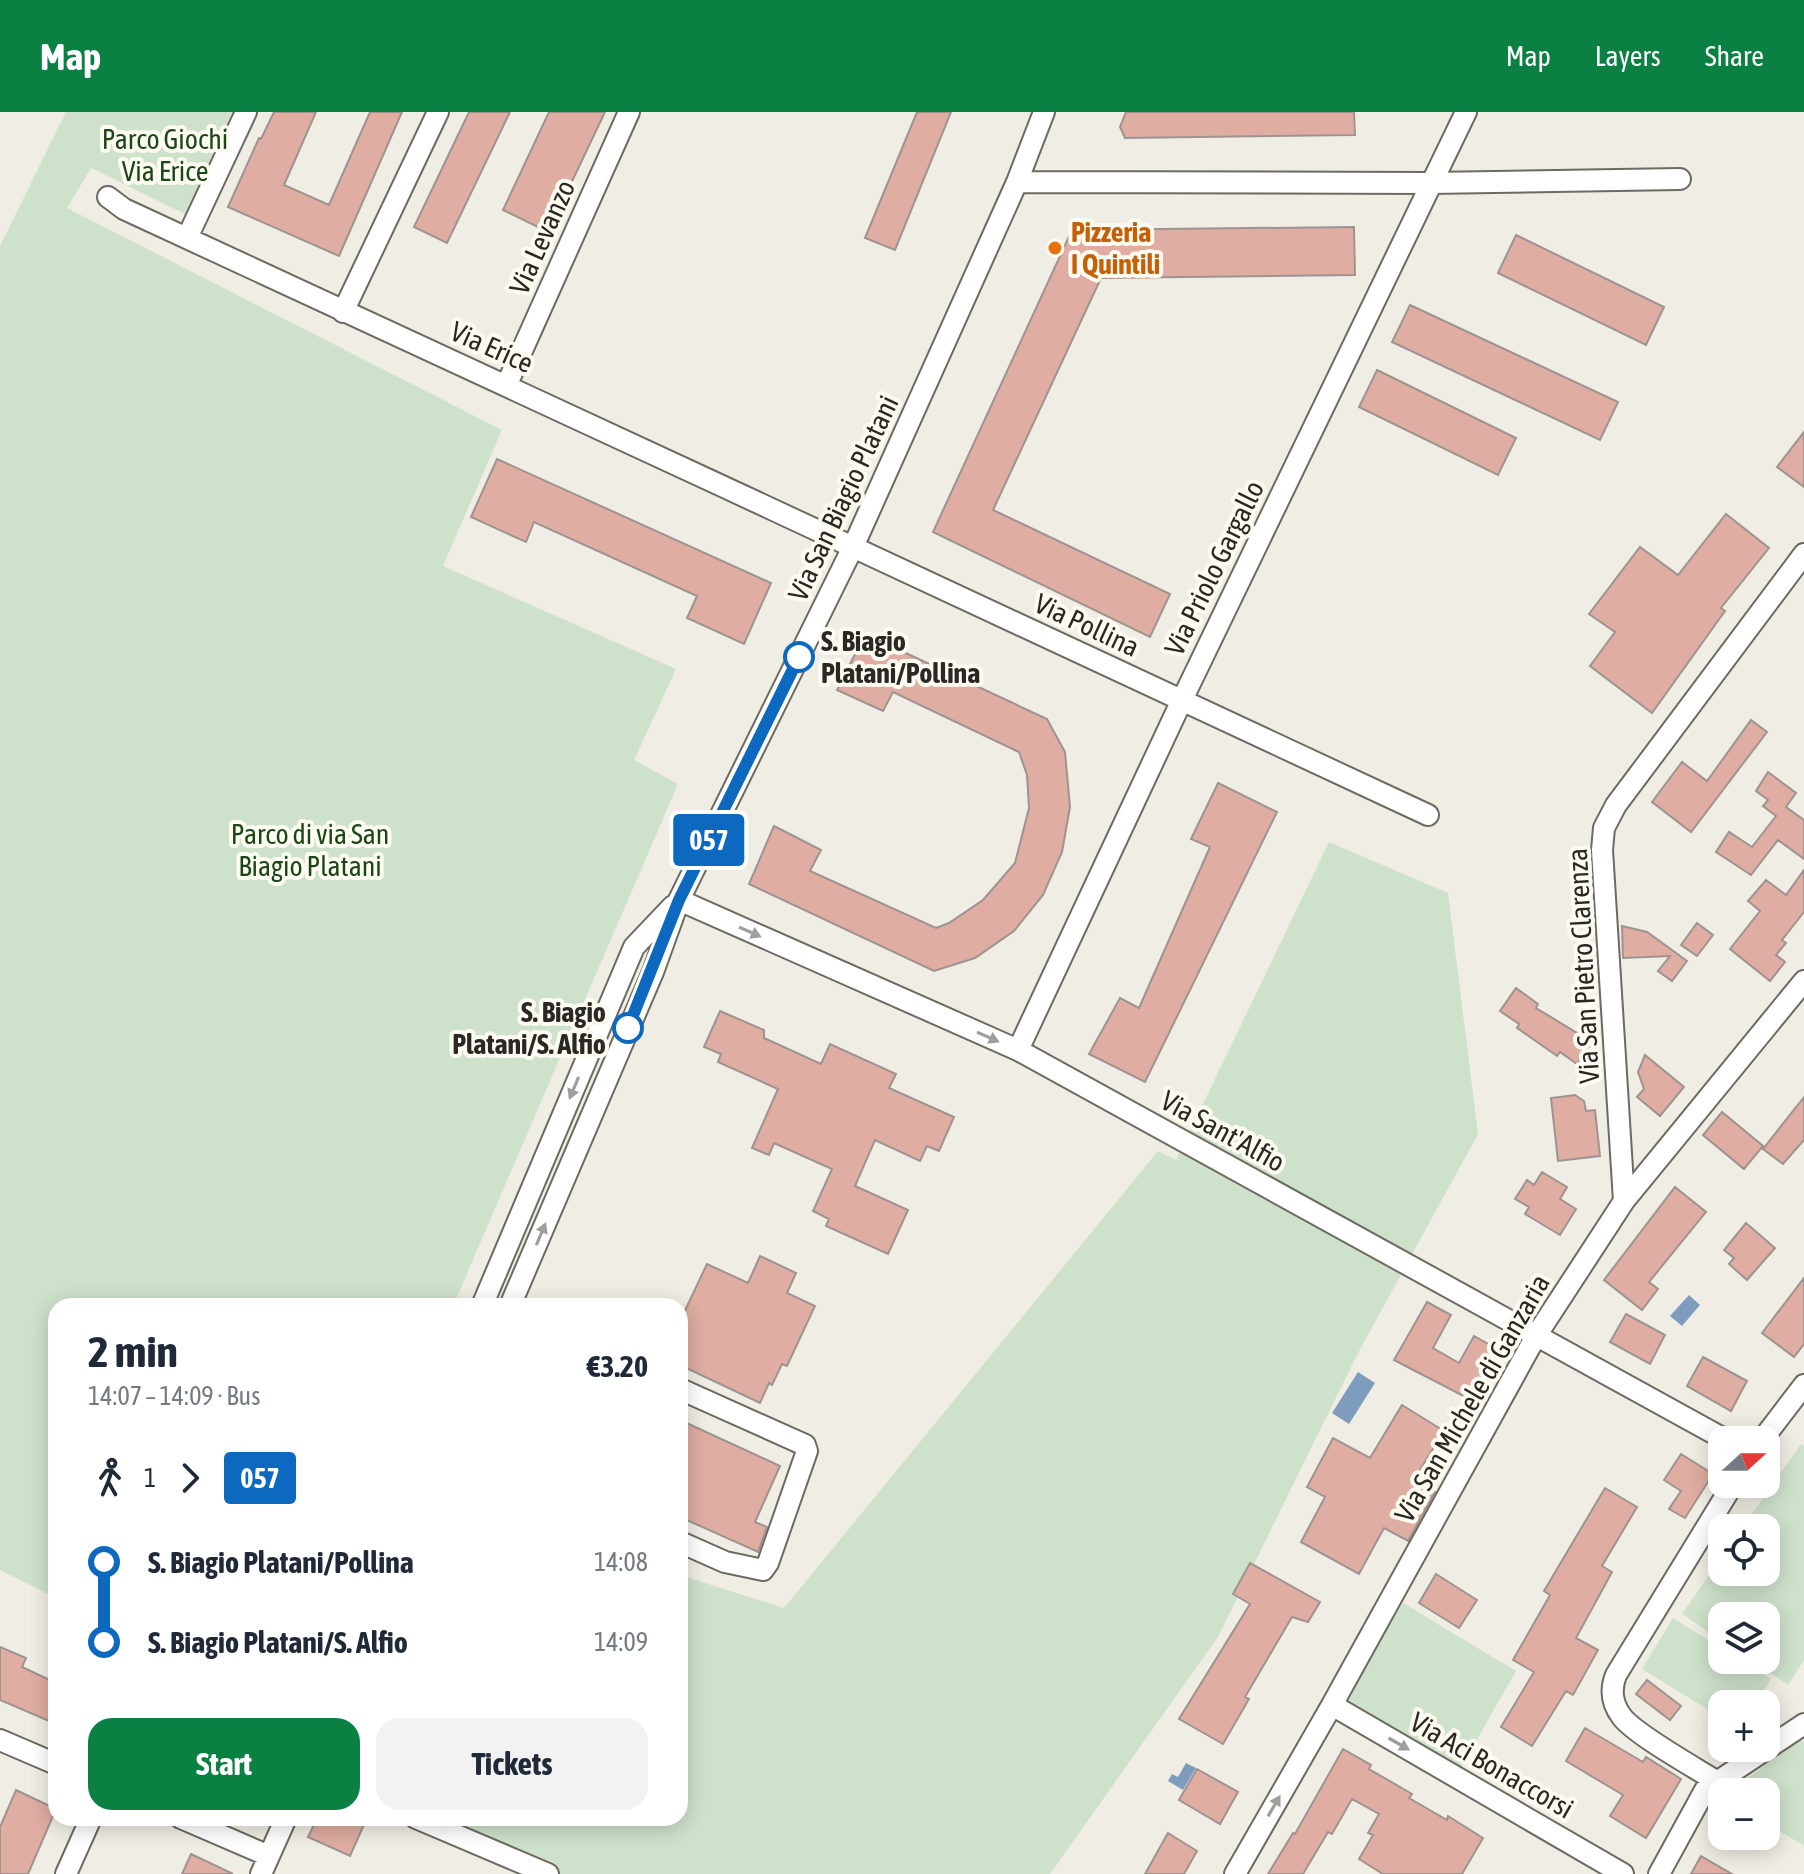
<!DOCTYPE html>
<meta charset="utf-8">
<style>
:root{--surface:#fff;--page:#f2f2f3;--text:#1f2937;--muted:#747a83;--accent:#0b8043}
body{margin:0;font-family:"Asap Condensed",sans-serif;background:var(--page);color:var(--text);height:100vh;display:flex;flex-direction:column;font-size:30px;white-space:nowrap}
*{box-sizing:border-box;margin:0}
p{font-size:26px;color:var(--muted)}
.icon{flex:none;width:44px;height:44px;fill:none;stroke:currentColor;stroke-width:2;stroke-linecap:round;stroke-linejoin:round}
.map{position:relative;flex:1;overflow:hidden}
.side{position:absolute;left:48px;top:1186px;width:640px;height:528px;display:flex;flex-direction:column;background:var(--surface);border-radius:24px;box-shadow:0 4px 20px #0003}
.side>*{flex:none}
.badge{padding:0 16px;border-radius:6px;font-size:28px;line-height:52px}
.needle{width:52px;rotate:69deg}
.buttons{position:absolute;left:1708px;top:1314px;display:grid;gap:16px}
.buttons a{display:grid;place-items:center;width:72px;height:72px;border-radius:16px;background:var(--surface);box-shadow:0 4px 20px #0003;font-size:40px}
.map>.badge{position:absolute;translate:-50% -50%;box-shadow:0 0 0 4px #fff}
.legs{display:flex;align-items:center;gap:12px;height:88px;padding:0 40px;font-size:26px}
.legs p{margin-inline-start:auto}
.headline{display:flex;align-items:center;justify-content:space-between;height:136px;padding:0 40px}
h1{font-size:44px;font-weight:700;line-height:60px}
.action{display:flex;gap:16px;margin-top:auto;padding:16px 40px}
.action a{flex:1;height:92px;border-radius:24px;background:var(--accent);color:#fff;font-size:32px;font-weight:700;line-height:92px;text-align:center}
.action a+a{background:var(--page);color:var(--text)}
ul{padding:0 40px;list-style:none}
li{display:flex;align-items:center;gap:28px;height:80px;font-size:30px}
li i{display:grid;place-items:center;width:12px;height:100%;margin:0 10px;background:currentColor}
li i::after{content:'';width:20px;height:20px;margin:-10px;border:6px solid;border-radius:50%;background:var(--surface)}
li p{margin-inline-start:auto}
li:first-child i{background:linear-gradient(#0000 50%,currentColor 0)}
li:last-child i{background:linear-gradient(currentColor 50%,#0000 0)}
header{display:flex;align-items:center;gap:48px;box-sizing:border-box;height:112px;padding:0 40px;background:var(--accent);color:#fff}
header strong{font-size:38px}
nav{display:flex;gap:44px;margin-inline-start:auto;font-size:28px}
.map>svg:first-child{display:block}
.green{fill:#cee2cb}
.water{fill:#7d9cbe}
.building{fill:#dfada1;stroke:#9e9391;stroke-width:2}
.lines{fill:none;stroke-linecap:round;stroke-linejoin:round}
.minor-casing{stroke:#6c6a61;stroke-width:24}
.minor{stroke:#fff;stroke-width:20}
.oneway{fill:#9f9e9d}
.line-1-casing{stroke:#fff;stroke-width:18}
.line-1{stroke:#0c69bf;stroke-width:12}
.food-dot{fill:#e8710a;stroke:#fdfbf1;stroke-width:3}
.stop-1-dot{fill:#fff;stroke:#0c69bf;stroke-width:4}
.labels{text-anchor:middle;stroke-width:8;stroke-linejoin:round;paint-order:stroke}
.park-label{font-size:28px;fill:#1b4716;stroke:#fdfbf1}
.food-label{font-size:28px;font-weight:bold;fill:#c56008;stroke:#fdfbf1;text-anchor:start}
.street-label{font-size:28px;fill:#292825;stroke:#fdfbf1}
.stop-label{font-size:28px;font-weight:bold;fill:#292825;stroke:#fdfbf1;text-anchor:start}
</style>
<header>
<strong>Map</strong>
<nav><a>Map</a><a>Layers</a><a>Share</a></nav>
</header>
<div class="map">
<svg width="1804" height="1762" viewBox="0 0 1804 1762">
<rect width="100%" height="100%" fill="#f0eee4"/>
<path class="green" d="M66 0H232L185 102 91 56 67 96 502 318 443 454 676 557 634 648 678 672 453 1194H56V1486L0 1458V134Z
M1329 730 1448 781 1478 1022 1357 1243 1218 1525 1050 1762H548L416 1706H680V1463L784 1496 1158 1039 1176 1048Z
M1801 1332 1804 1334V1548L1788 1573 1751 1548H1766V1504H1722V1529L1682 1502 1722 1444V1460H1766V1416H1742Z
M1403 1491 1516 1559 1459 1659 1342 1593Z
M1673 1506 1722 1537V1548H1741L1771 1567 1756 1592H1722V1606L1642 1557Z
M1801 1627 1804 1630V1734L1766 1711V1680H1729Z"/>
<path class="water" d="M1689 1183 1700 1193 1682 1214 1670 1204Z
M1358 1260 1375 1271 1349 1312 1332 1301Z
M1186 1651 1196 1656 1183 1678 1168 1669 1172 1662 1178 1665Z"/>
<path class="building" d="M274 0H316L284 73 329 93 370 0H402L339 144 228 95 259 26 261 27Z
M469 0H510L447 131 414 115Z
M549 0H605L548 120 503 98Z
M917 0H951L895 138 865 126Z
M1126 0H1354L1355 23 1125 26 1120 15Z
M1354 115 1355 163 1101 166 993 398 1170 482 1150 525 933 420 1072 118Z
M1516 123 1664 195 1646 233 1498 161Z
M1410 193 1618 290 1600 328 1392 230Z
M1377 258 1516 326 1498 363 1359 295Z
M1804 320V375L1777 355Z
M497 347 771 471 744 532 687 506 697 484 534 410 526 430 471 405Z
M1726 402 1769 436 1721 496 1725 499 1652 601 1590 554 1615 520 1589 502 1640 435 1678 463Z
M865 522 1047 607 1065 640 1070 695 1062 740 1043 783 1014 819 975 846 934 859 749 772 774 714 821 738 810 759 936 816 949 811 983 788 1015 751 1029 696 1027 663 1019 640 893 580 883 599 837 578Z
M1751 608 1767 620 1691 720 1652 690 1682 650 1707 669Z
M1768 660 1796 681 1786 695 1804 708V747L1778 728 1751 763 1716 740 1729 720 1752 735 1776 704 1763 694 1768 688 1756 679Z
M1218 671 1277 700 1145 970 1089 942 1120 886 1139 896 1210 735 1191 727Z
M1804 758V800L1782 828 1786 831 1776 843 1785 850 1770 869 1730 837 1760 799 1748 789 1766 768 1786 783Z
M1697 811 1713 823 1697 844 1681 833Z
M1622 814 1647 820 1687 849 1672 869 1658 859 1670 844 1623 846Z
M1516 876 1538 892 1536 896 1592 930 1577 952 1560 940 1557 944 1517 916 1519 912 1500 899Z
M720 899 764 918V926L821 952 830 932 896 962 889 976 954 1005 939 1039 927 1034 920 1049 875 1028 855 1074 908 1098 888 1142 826 1114 829 1107 813 1099 832 1057 774 1031 769 1043 752 1036 778 977 718 950 721 942 704 935Z
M1645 943 1684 975 1660 1004 1637 985 1644 977 1638 960Z
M1575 983 1584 989 1586 999 1595 998 1600 1044 1558 1049 1551 986Z
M1804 985V1028L1783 1052 1763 1037Z
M1722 1000 1763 1034 1744 1057 1703 1023Z
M1542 1060 1567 1075 1560 1087 1576 1097 1560 1123 1525 1102 1529 1095 1515 1087 1527 1068 1534 1073Z
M1675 1075 1706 1100 1649 1170 1658 1177 1642 1198 1604 1168Z
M1746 1111 1775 1136 1747 1168 1729 1152 1734 1146 1724 1138Z
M760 1144 796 1161 787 1181 815 1194 787 1254 782 1252 772 1273 769 1271 760 1291 680 1253V1209L707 1152 748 1171Z
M1804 1166V1232L1794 1245 1762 1221Z
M1427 1190 1451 1203 1433 1236 1459 1251 1474 1224 1499 1238 1471 1288 1394 1248Z
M1626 1202 1665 1223 1650 1252 1610 1230Z
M1703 1245 1747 1269 1731 1299 1687 1274Z
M1402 1293 1444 1319 1413 1369 1435 1380 1408 1429 1384 1416 1359 1462 1301 1430 1325 1385 1307 1375 1333 1326 1370 1346Z
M680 1308 780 1354 755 1410 767 1415 758 1440 680 1405Z
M1681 1342 1713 1362 1685 1406 1669 1397 1681 1379 1664 1368Z
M1605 1376 1637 1395 1602 1454 1612 1460 1576 1526 1598 1538 1573 1583 1566 1579 1532 1634 1501 1615 1534 1560 1513 1548 1550 1483 1544 1479Z
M1250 1451 1320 1490 1308 1510 1292 1505 1245 1585 1249 1587 1223 1632 1179 1607 1250 1492 1233 1482Z
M1436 1462 1477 1488 1459 1516 1419 1491Z
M0 1535 26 1546 22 1555 56 1571V1612L0 1588Z
M1647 1568 1681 1594 1670 1608 1636 1582Z
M1585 1616 1643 1650 1646 1645 1681 1667 1646 1726 1610 1704 1623 1683 1566 1649Z
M1343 1637 1371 1653 1369 1657 1412 1682 1409 1686 1447 1708 1448 1704 1483 1726 1462 1762H1383L1359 1747 1373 1723 1368 1721 1379 1702 1352 1687 1332 1722 1328 1720 1303 1762H1268L1293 1721 1295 1722Z
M1197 1657 1238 1680 1220 1712 1179 1688Z
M16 1678 56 1697 28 1762H0V1715Z
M317 1706H367L350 1744 308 1725Z
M1168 1721 1197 1739 1184 1762H1145Z
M191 1742 233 1762H182Z
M1701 1744 1732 1762H1691Z"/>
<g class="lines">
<defs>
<path id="minor" d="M1017 70 1430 71 1680 67
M108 85 124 97C559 298 994 500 1428 703
M187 126 246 0
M343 200 438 0
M507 272 629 0
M679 788 1018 938 1726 1328
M1018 938 1182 588 1466 0
M1624 1089 1602 738 1604 716 1616 693 1804 442
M482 1194 634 835 673 794
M510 1194 653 860 679 788 853 435 1017 70 1044 0
M680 1277 805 1333 807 1339 768 1451 763 1458 725 1450 680 1430
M1762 1328 1804 1273
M1332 1593 1623 1762
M0 1628 56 1652
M1716 1669C1694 1655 1636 1623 1622 1605 1612 1592 1610 1578 1616 1563L1733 1372
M181 1706 269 1744
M416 1706 548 1762
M66 1762 91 1706
M261 1762 286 1706
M1235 1762 1332 1593 1536 1224 1624 1089 1804 869
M1659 1762 1705 1678 1804 1612"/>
</defs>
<use href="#minor" class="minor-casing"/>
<use href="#minor" class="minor"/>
</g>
<defs><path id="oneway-solid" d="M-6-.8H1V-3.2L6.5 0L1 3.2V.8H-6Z" transform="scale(2)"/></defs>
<g class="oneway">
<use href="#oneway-solid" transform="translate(750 820) rotate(24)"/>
<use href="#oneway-solid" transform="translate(988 925) rotate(24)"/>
<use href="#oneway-solid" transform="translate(574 976) rotate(113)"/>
<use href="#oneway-solid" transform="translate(541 1122) rotate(-67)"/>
<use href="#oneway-solid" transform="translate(1399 1632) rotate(30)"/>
<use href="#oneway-solid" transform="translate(1274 1694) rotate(-60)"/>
</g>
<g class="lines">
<defs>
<path id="line-1" d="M628 916 679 788 799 545"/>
</defs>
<use href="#line-1" class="line-1-casing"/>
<use href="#line-1" class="line-1"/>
</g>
<circle class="food-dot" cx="1055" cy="136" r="8"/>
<g class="stop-1-dot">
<circle cx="799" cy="545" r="14"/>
<circle cx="628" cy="916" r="14"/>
</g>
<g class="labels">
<g class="park-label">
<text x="165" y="37">Parco Giochi<tspan x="165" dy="32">Via Erice</tspan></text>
<text x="310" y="732">Parco di via San<tspan x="310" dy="32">Biagio Platani</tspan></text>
</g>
<g class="food-label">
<text x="1071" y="130">Pizzeria<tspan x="1071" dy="32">I Quintili</tspan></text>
</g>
<g class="street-label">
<text transform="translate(542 125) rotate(-66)" y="10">Via Levanzo</text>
<text transform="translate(492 235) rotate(24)" y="10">Via Erice</text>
<text transform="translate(843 386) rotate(-65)" y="10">Via San Biagio Platani</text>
<text transform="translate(1214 456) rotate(-64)" y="10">Via Priolo Gargallo</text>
<text transform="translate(1087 513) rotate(25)" y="10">Via Pollina</text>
<text transform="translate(1583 854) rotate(-93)" y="10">Via San Pietro Clarenza</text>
<text transform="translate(1223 1019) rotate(29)" y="10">Via Sant'Alfio</text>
<text transform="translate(1472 1286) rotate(-60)" y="10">Via San Michele di Ganzaria</text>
<text transform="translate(1492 1653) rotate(30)" y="10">Via Aci Bonaccorsi</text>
</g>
<g class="stop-label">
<text x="821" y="539">S. Biagio<tspan x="821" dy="32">Platani/Pollina</tspan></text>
<text x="606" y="910" text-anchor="end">S. Biagio<tspan x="606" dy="32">Platani/S. Alfio</tspan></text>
</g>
</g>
</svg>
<div class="buttons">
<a><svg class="needle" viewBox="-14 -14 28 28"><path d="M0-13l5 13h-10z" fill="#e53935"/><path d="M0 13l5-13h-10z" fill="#747a83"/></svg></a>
<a><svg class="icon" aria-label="locate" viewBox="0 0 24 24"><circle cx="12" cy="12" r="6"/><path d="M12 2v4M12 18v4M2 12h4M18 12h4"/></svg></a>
<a><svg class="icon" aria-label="layers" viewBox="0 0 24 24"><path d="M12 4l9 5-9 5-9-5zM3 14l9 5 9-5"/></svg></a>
<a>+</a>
<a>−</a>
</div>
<b class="badge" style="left:709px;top:728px;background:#0c69bf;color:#fff">057</b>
<section class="side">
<div class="headline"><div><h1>2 min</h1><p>14:07 – 14:09 · Bus</p></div><b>€3.20</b></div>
<div class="legs"><svg class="icon" aria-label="walk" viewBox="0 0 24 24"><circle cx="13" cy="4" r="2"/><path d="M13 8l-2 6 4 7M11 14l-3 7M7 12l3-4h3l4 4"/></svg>1<svg class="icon" aria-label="forward" viewBox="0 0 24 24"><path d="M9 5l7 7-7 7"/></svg><b class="badge" style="background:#0c69bf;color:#fff">057</b></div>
<ul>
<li><i style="color:#0c69bf"></i><b>S. Biagio Platani/Pollina</b><p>14:08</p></li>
<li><i style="color:#0c69bf"></i><b>S. Biagio Platani/S. Alfio</b><p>14:09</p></li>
</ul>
<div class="action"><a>Start</a><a>Tickets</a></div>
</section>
</div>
